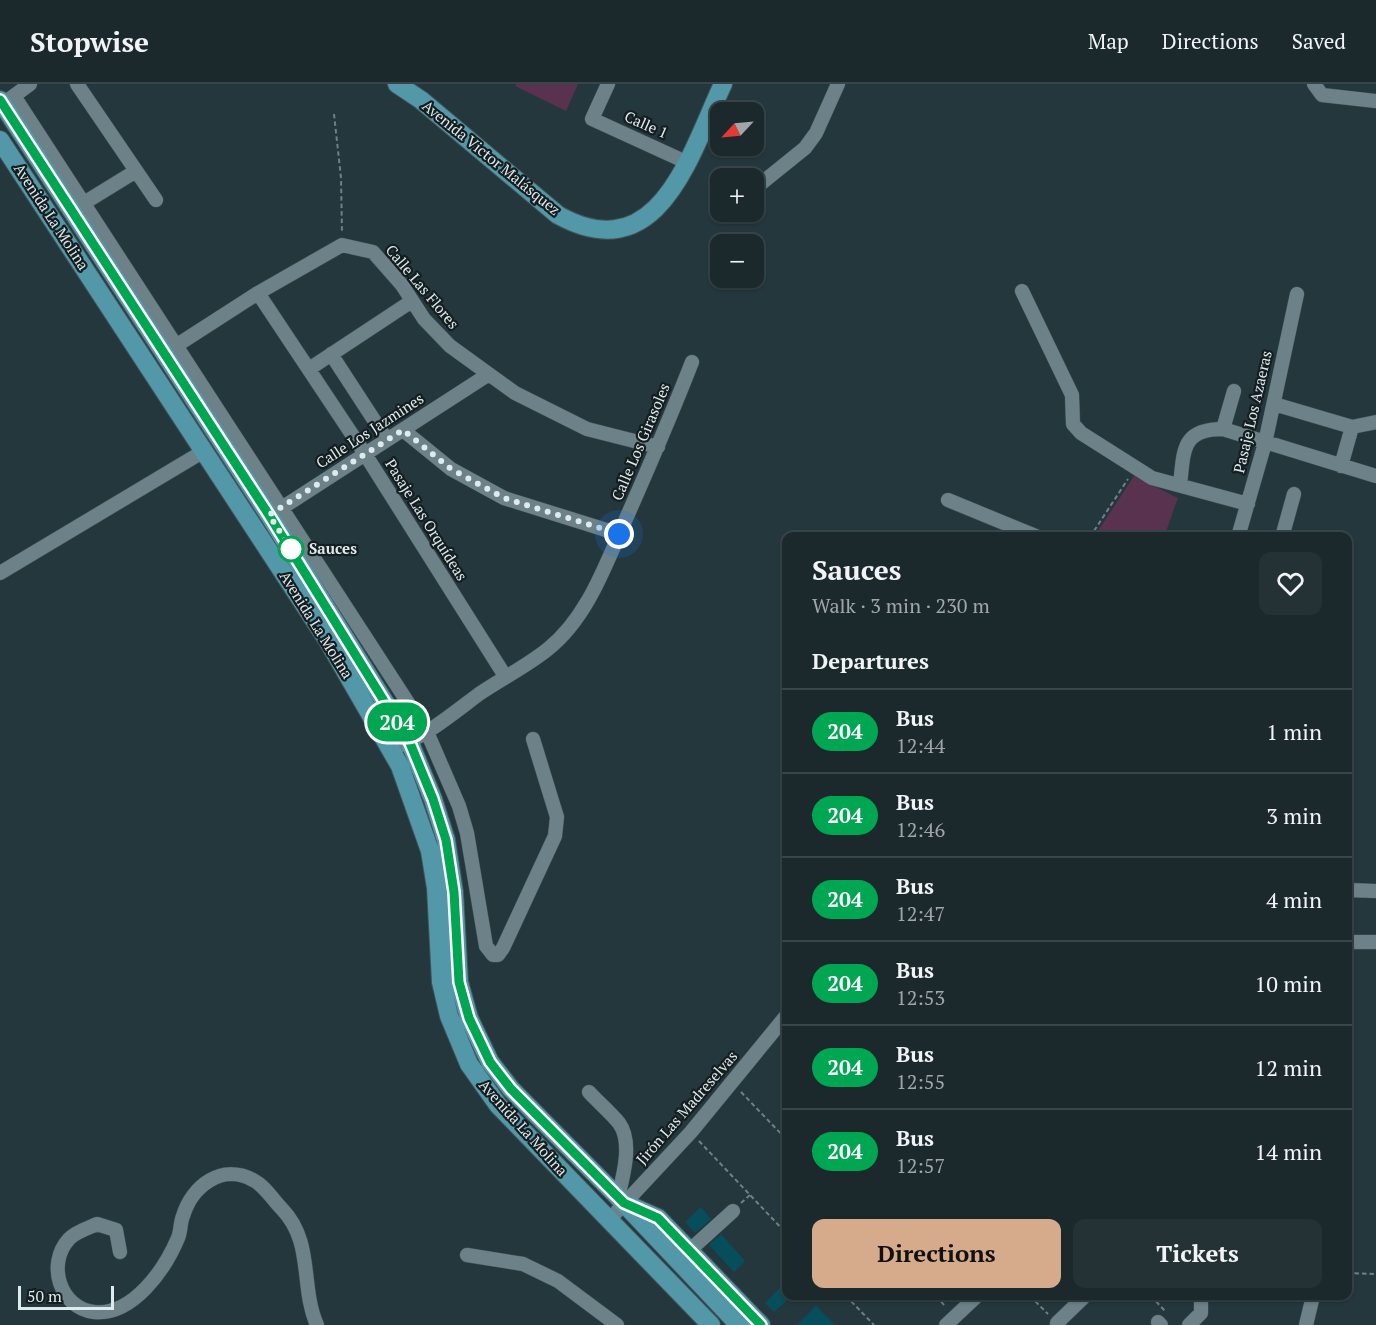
<!DOCTYPE html>
<meta charset="utf-8">
<style>
:root{--surface:#1b292d;--page:#243135;--text:#f1f3f6;--muted:#a0a6aa;--line:#394549;--accent:#d6ab8b}
body{margin:0;font-family:"PT Serif",serif;background:var(--page);color:var(--text);height:100vh;display:flex;flex-direction:column;font-size:22px;white-space:nowrap}
*{box-sizing:border-box;margin:0}
p{font-size:20px;color:var(--muted)}
.icon{flex:none;width:33px;height:33px;fill:none;stroke:currentColor;stroke-width:2;stroke-linecap:round;stroke-linejoin:round}
.map{position:relative;flex:1;overflow:hidden}
.details{position:absolute;left:782px;top:448px;width:570px;height:768px;display:flex;flex-direction:column;background:var(--surface);border-radius:12px;box-shadow:0 2px 4px #0004,0 0 0 2px var(--line)}
.details>*{flex:none}
.badge{padding:0 12px;border-radius:20px;font-size:21px;line-height:39px}
.needle{width:39px;rotate:244deg}
.controls{position:absolute;left:710px;top:18px;display:grid;gap:12px}
.controls a{display:grid;place-items:center;width:54px;height:54px;border-radius:12px;background:var(--surface);box-shadow:0 2px 4px #0004,0 0 0 2px var(--line);font-size:30px}
.scale{position:absolute;left:18px;bottom:15px;width:96px;box-sizing:border-box;padding-left:6px;border:3px solid #deeaed;border-top:0;font-size:16px;line-height:21px;white-space:nowrap;color:#deeaed;-webkit-text-stroke:4px #141d1f;paint-order:stroke}
.you{position:absolute;width:30px;height:30px;margin:-15px;border:4px solid #fff;border-radius:50%;background:#1a73e8;box-shadow:0 0 0 9px #1a73e833}
.map>.badge{position:absolute;translate:-50% -50%;box-shadow:0 0 0 3px #fff}
h2{padding:0 30px;font-size:22px;line-height:54px}
.round{display:grid;place-items:center;flex:none;width:63px;height:63px;border-radius:12px;background:var(--page)}
.headline{display:flex;align-items:center;justify-content:space-between;height:102px;padding:0 30px}
h1{font-size:28px;font-weight:700;line-height:45px}
.button{display:flex;gap:12px;margin-top:auto;padding:12px 30px}
.button a{flex:1;height:69px;border-radius:12px;background:var(--accent);color:#111;font-size:24px;font-weight:700;line-height:69px;text-align:center}
.button a+a{background:var(--page);color:var(--text)}
ul{padding:0;list-style:none}
li{display:flex;align-items:center;gap:18px;height:84px;padding:0 30px;border-top:2px solid var(--line)}
li div{flex:1}
li b{display:block;font-size:22px}
li em{font-style:normal}
li .badge{min-width:66px;font-weight:700;text-align:center}
header{display:flex;align-items:center;gap:36px;box-sizing:border-box;height:84px;padding:0 30px;background:var(--surface);border-bottom:2px solid var(--line)}
header strong{font-size:28px}
nav{display:flex;gap:33px;margin-inline-start:auto;font-size:21px}
.map>svg:first-child{display:block}
.green{fill:#59324f}
.building{fill:#074e5c}
.lines{fill:none;stroke-linecap:round;stroke-linejoin:round}
.minor-casing{stroke:#425458;stroke-width:15}
.major-casing{stroke:#425458;stroke-width:20}
.path{stroke:#708084;stroke-width:2;stroke-dasharray:4.5 3;stroke-linecap:butt}
.minor{stroke:#6c8288;stroke-width:14}
.major{stroke:#5298a8;stroke-width:18}
.line-casing{stroke:#fff;stroke-width:14}
.line{stroke:#00a651;stroke-width:9}
.walk{stroke:#deeaed;stroke-width:6;stroke-dasharray:0 10.8}
.stop-dot{fill:#fff;stroke:#00a651;stroke-width:3}
.labels{text-anchor:middle;stroke-width:4.5;stroke-linejoin:round;paint-order:stroke}
.street-label{font-size:15px;fill:#deeaed;stroke:#141d1f}
.stop-label{font-size:15px;font-weight:bold;fill:#deeaed;stroke:#141d1f;text-anchor:start}
</style>
<header>
<strong>Stopwise</strong>
<nav><a>Map</a><a>Directions</a><a>Saved</a></nav>
</header>
<div class="map">
<svg width="1376" height="1241" viewBox="0 0 1376 1241">
<rect width="100%" height="100%" fill="#24373c"/>
<path class="green" d="M517 0H578L566 27 515 2Z
M1134 392 1178 414 1164 453H1094Z"/>
<path class="building" d="M701 1123 711 1135 695 1149 685 1138Z
M721 1150 745 1177 734 1188 709 1161Z
M786 1198V1217L774 1228 765 1219Z
M816 1222 835 1241H797Z"/>
<g class="lines">
<defs>
<path id="minor" d="M77 0 156 116
M608 0 592 35 686 78
M1314 0 1322 11 1376 17
M14 12 427 648 459 722 467 749 486 862 493 871H498L503 864 555 752 557 733 533 655
M7 17 30 0
M753 106 805 64 816 49 838 0
M84 119 136 87
M724 130 727 128
M1022 207 1072 311 1073 340 1081 349 1152 394 1248 420
M258 209 365 370 505 592
M171 265 258 209 342 161 373 168 402 201 424 235 450 262 515 309 587 345 658 363
M331 270 387 356
M309 285 412 217
M1274 320 1352 343 1376 338
M1223 345 1234 307
M403 346 451 385 504 414 619 450
M1341 382 1352 343
M1180 401C1184 367 1181 345 1223 345L1376 392
M948 416 1038 453
M274 429 489 290
M1238 453 1265 359 1297 210
M1282 453 1294 410
M0 489 204 367
M391 665C424 654 451 631 479 610 501 595 527 582 548 565 587 534 605 482 625 437 648 385 671 332 692 278
M1347 806 1376 807
M1347 858H1376
M589 1008C598 1018 610 1028 619 1039 633 1058 623 1093 618 1113
M609 1136 691 1048 786 932
M690 1166 733 1127
M120 1168 116 1146 97 1140C88 1144 75 1148 69 1155 46 1180 60 1224 94 1228 133 1232 165 1185 178 1154 181 1147 180 1139 183 1132 192 1102 222 1079 253 1096 264 1101 274 1117 282 1125 314 1158 300 1203 317 1241
M467 1171 523 1180 558 1197 617 1241
M1158 1238 1161 1241
M1057 1239 1085 1212
M946 1241 977 1212
M1189 1241 1201 1229V1212
M1306 1241 1313 1212"/>
<path id="major" d="M397 0 421 16 558 131C659 187 690 70 723 0
M0 16 269 431 410 659 433 715 446 756 454 808 459 898 469 934 490 978 511 1005 618 1113 739 1241
M0 56 328 557 400 682 430 767 436 804 441 898 449 932 469 980 498 1021 711 1241
M631 1122 658 1134 761 1241"/>
</defs>
<use href="#minor" class="minor-casing"/>
<use href="#major" class="major-casing"/>
<path class="path" d="M334 30 341 94 342 149
M1090 453 1128 395
M741 1008 786 1055
M699 1057 786 1149
M741 1119 750 1111
M1347 1189 1376 1190
M846 1212 874 1241
M936 1212 946 1223
M1030 1212 1048 1230
M1151 1212 1165 1227"/>
<use href="#minor" class="minor"/>
<use href="#major" class="major"/>
</g>
<g class="lines">
<defs>
<path id="line" d="M0 16 269 431 410 659 433 715 446 756 454 808 459 898 469 934 490 978 511 1005 624 1119 658 1134 761 1241"/>
</defs>
<use href="#line" class="line-casing"/>
<use href="#line" class="line"/>
<path class="walk" d="M291 465 269 431 403 346 451 385 504 414 619 450"/>
</g>
<circle class="stop-dot" cx="291" cy="465" r="12"/>
<g class="labels">
<g class="street-label">
<text transform="translate(646 41) rotate(24)" y="5">Calle 1</text>
<text transform="translate(491 74) rotate(39)" y="5">Avenida Victor Malásquez</text>
<text transform="translate(51 133) rotate(57)" y="5">Avenida La Molina</text>
<text transform="translate(422 203) rotate(50)" y="5">Calle Las Flores</text>
<text transform="translate(1253 328) rotate(-77)" y="5">Pasaje Los Azaeras</text>
<text transform="translate(370 347) rotate(-33)" y="5">Calle Los Jazmines</text>
<text transform="translate(641 358) rotate(-67)" y="5">Calle Los Girasoles</text>
<text transform="translate(426 436) rotate(58)" y="5">Pasaje Las Orquídeas</text>
<text transform="translate(316 541) rotate(58)" y="5">Avenida La Molina</text>
<text transform="translate(687 1024) rotate(-49)" y="5">Jirón Las Madreselvas</text>
<text transform="translate(523 1044) rotate(48)" y="5">Avenida La Molina</text>
</g>
<g class="stop-label">
<text x="309" y="470">Sauces</text>
</g>
</g>
</svg>
<div class="controls">
<a><svg class="needle" viewBox="-14 -14 28 28"><path d="M0-13l5 13h-10z" fill="#e53935"/><path d="M0 13l5-13h-10z" fill="#a0a6aa"/></svg></a>
<a>+</a>
<a>−</a>
</div>
<div class="scale">50 m</div>
<div class="you" style="left:619px;top:450px"></div>
<b class="badge" style="left:397px;top:638px;background:#00a651;color:#fff">204</b>
<section class="details">
<div class="headline"><div><h1>Sauces</h1><p>Walk · 3 min · 230 m</p></div><a class="round"><svg class="icon" aria-label="heart" viewBox="0 0 24 24"><path d="M12 20l-8-8c-3-5 5-10 8-4 3-6 11-1 8 4z"/></svg></a></div>
<h2>Departures</h2>
<ul>
<li><span class="badge" style="background:#00a651;color:#fff">204</span><div><b>Bus</b><p>12:44</p></div><em>1 min</em></li>
<li><span class="badge" style="background:#00a651;color:#fff">204</span><div><b>Bus</b><p>12:46</p></div><em>3 min</em></li>
<li><span class="badge" style="background:#00a651;color:#fff">204</span><div><b>Bus</b><p>12:47</p></div><em>4 min</em></li>
<li><span class="badge" style="background:#00a651;color:#fff">204</span><div><b>Bus</b><p>12:53</p></div><em>10 min</em></li>
<li><span class="badge" style="background:#00a651;color:#fff">204</span><div><b>Bus</b><p>12:55</p></div><em>12 min</em></li>
<li><span class="badge" style="background:#00a651;color:#fff">204</span><div><b>Bus</b><p>12:57</p></div><em>14 min</em></li>
</ul>
<div class="button"><a>Directions</a><a>Tickets</a></div>
</section>
</div>
